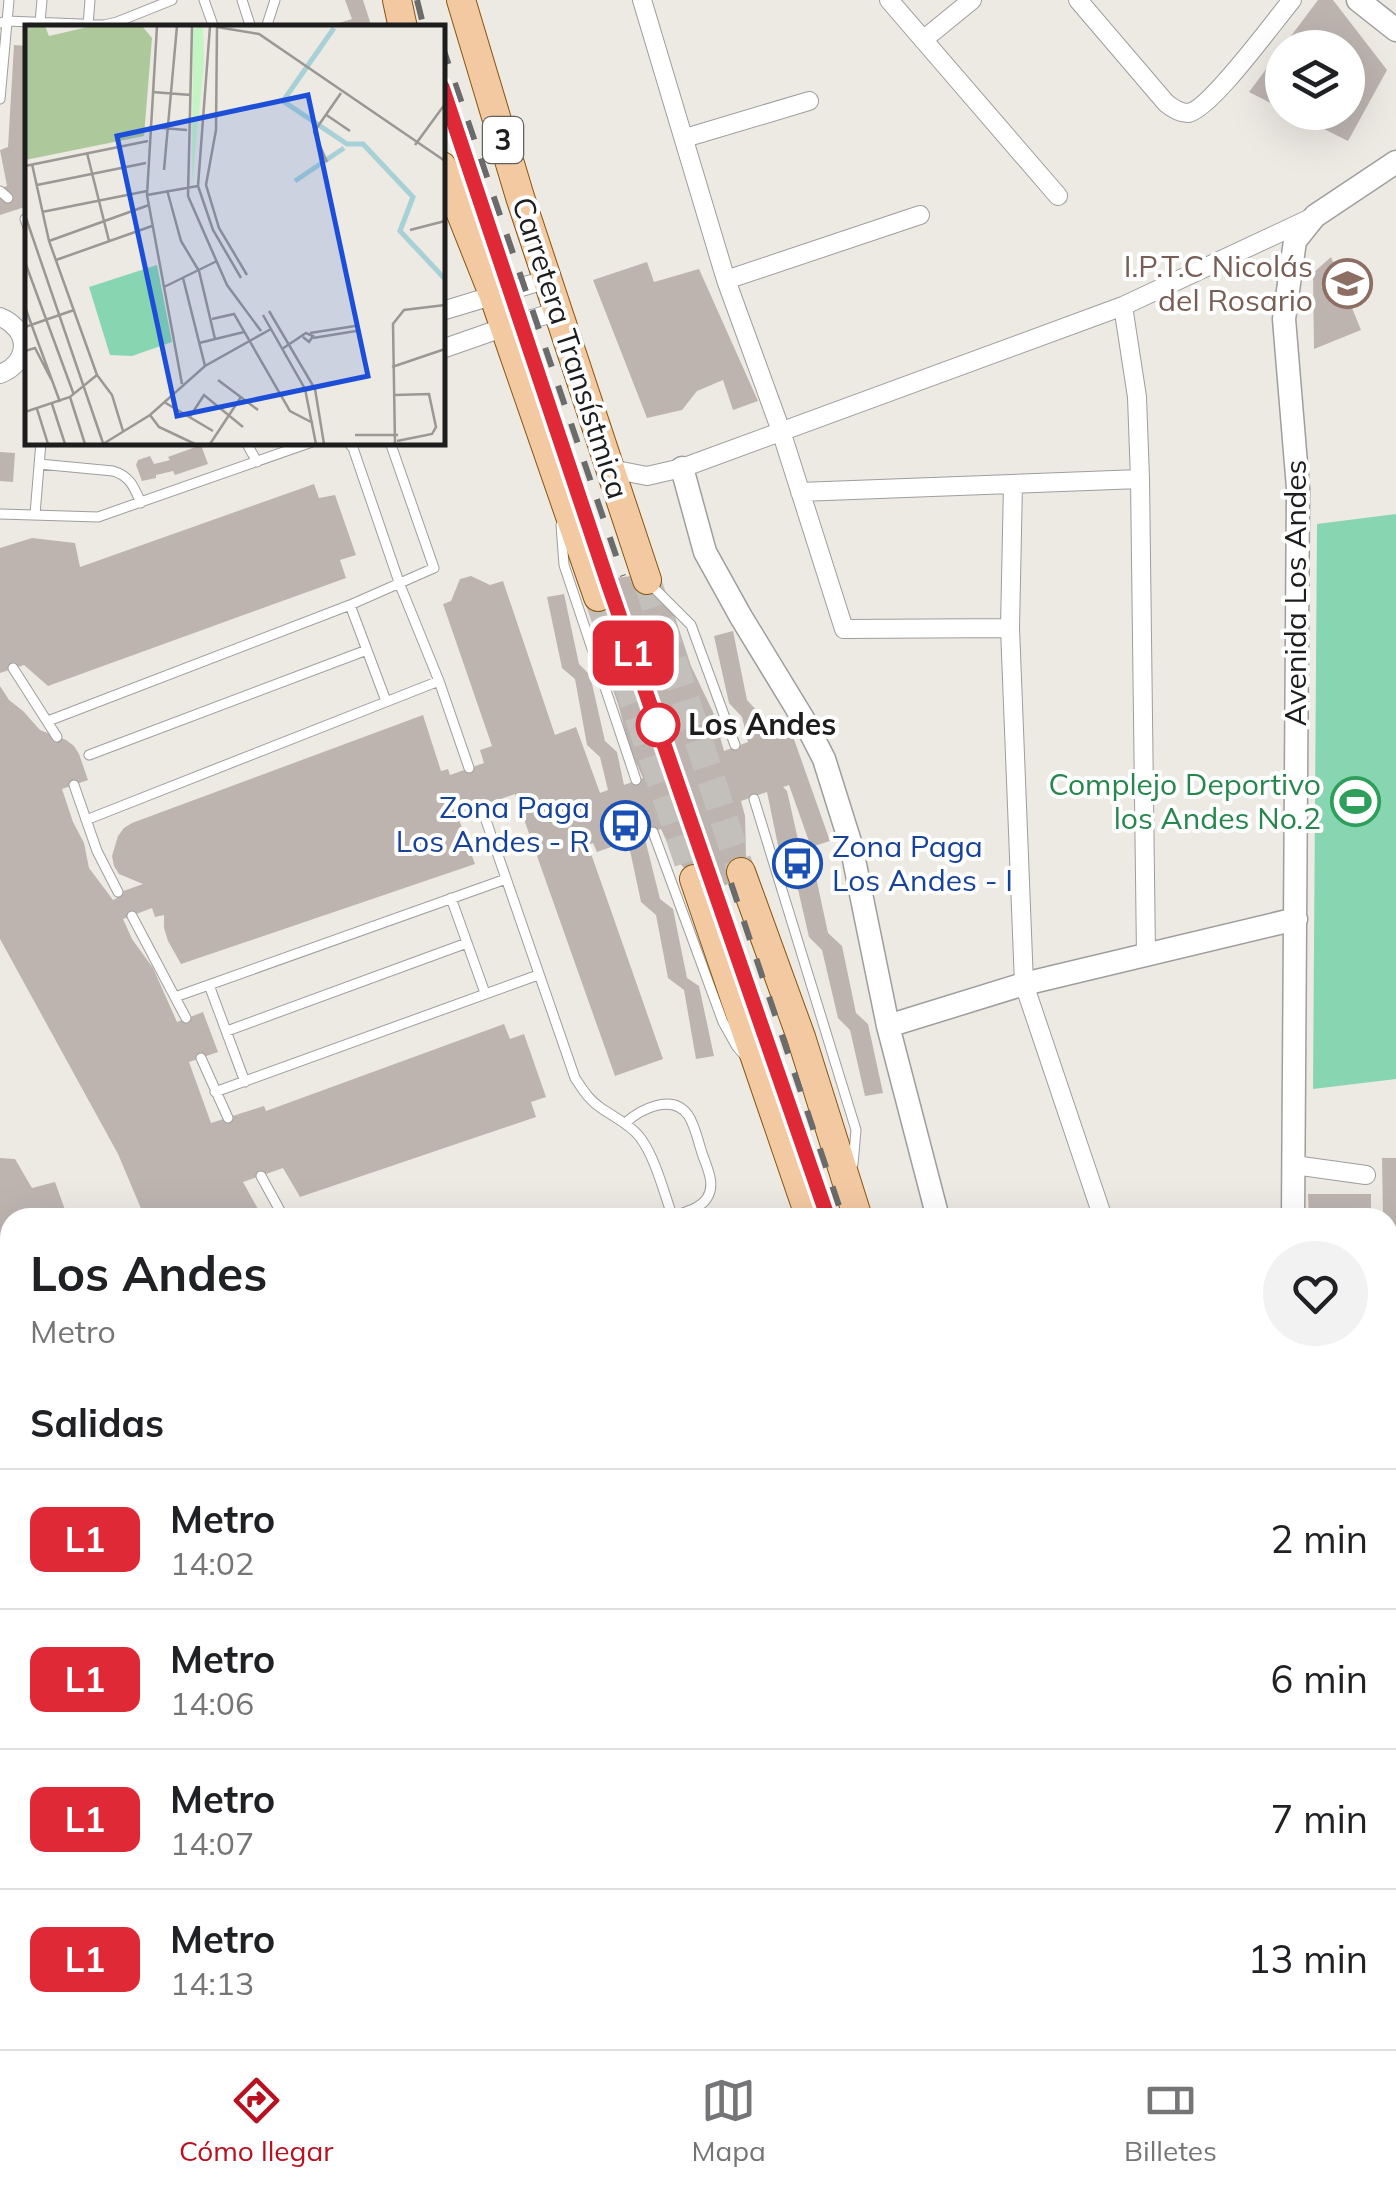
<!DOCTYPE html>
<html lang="es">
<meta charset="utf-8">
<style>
:root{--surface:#fff;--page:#f2f2f2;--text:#202124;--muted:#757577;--line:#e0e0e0;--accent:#b81220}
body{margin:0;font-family:Mulish,sans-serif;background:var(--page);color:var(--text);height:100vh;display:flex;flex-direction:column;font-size:38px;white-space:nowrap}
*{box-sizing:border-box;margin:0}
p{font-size:32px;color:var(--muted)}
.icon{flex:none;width:55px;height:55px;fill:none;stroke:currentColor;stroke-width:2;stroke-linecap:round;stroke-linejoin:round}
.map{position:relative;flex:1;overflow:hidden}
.details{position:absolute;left:0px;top:1208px;width:1398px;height:842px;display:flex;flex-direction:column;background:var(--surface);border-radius:30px 30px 0 0;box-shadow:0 10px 40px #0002}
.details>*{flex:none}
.badge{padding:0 20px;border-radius:15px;font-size:35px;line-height:65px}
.fabs{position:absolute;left:1265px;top:30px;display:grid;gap:20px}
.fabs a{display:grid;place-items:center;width:100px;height:100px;border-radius:50%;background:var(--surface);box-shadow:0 10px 40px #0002;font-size:50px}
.map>.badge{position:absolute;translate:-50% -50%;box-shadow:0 0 0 5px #fff}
h2{padding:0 30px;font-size:38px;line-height:90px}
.round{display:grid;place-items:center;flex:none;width:105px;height:105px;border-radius:52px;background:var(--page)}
.overview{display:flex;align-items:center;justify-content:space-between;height:170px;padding:0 30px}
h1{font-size:48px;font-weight:700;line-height:75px}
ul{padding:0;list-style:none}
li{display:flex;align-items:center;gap:30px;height:140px;padding:0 30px;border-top:2px solid var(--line)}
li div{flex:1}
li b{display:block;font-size:38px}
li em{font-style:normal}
li .badge{min-width:110px;font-weight:700;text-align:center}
.tabs{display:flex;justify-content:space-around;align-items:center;height:140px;border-top:2px solid var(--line);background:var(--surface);font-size:28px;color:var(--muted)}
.tabs a{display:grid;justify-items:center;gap:5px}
.tabs .current{color:var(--accent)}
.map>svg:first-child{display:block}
.forest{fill:#adc99c}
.pitch{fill:#88d6b1}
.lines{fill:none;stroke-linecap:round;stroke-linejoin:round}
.stream{stroke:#a7d0d7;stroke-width:6}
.river{stroke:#a7d0d7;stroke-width:35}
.building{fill:#bdb4b0}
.primary-tunnel{stroke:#c3c0bb;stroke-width:28;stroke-dasharray:28 14;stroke-linecap:butt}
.service-casing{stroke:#9e9e9e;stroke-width:11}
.minor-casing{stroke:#9e9e9e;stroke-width:20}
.tertiary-casing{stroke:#9e9e9e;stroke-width:25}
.primary-casing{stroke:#88550d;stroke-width:30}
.service{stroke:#fff;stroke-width:9}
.minor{stroke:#fff;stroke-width:18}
.tertiary{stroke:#fff;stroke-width:22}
.primary{stroke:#f3c9a2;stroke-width:28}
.rail{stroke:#6b6b6b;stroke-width:6;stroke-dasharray:20 20;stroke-linecap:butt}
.line-casing{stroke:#fff;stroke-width:22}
.line{stroke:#df2937;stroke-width:15}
.stop-dot{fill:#fff;stroke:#df2937;stroke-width:5}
.labels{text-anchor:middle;stroke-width:8;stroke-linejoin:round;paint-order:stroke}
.shield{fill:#fff;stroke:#616161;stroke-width:2.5}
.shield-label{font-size:28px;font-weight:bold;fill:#1d1d1d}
.education-label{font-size:30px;fill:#785e54;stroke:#fff;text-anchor:end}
.street-label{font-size:30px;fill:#1d1d1d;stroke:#fff}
.stop-label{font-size:30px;font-weight:bold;fill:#1d1d1d;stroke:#fff;text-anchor:start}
.leisure-label{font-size:30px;fill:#27864d;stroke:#fff;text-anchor:end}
.transit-label{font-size:30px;fill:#164399;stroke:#fff;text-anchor:end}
.inset-river{fill:none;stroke:#a7d0d7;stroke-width:5}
.inset-road{fill:none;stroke:#9a9794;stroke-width:2.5}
.view{fill:#1d4ed8;fill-opacity:0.15;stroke:#1d4ed8;stroke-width:5}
.inset-edge{fill:none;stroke:#1d1d1d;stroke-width:5}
</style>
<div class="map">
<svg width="1396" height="2049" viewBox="0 0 1396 2049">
<rect width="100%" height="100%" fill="#ede9e3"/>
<path class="forest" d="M1388 2008H1396V2049H1193L1195 2040H1388Z"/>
<path class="pitch" d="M1396 514V1079L1313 1089 1317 524Z"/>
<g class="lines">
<path class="stream" d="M0 1568 10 1563"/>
<path class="river" d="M0 1848 10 1858
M179 2049 184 2044 180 2040"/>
</g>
<path class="building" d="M345 0H363L372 28H341L339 23 352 19Z
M1318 0H1333L1387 70 1348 141 1290 112H1348V48H1282V109L1249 92Z
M14 45 28 46V206L0 215V188L7 186 0 150 8 147Z
M1331 257 1361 330 1314 349 1313 273Z
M647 262 654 282 699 269 758 401 733 410 723 380 697 391 682 410 647 418 593 280Z
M201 445 208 464 175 475 173 471 156 475V478L142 481 136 465 138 460 150 456 154 464 170 460 168 457Z
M0 452 15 453 13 482 0 481Z
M314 484 319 498 335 495 356 555 340 560 346 578 48 686 24 665 0 673V548L32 538 75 543 80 567Z
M471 576 490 585 503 581 555 735 576 727 600 793 608 790 600 757 587 745 575 679 562 668 547 597 564 594 579 664 590 675 605 741 617 752 624 785 643 778 629 747 619 707 598 646 593 619 598 597 604 585 615 578 632 576 664 596 675 617 691 666 713 712 724 751 748 742 742 717 729 703 714 636 733 631 747 700 759 713 764 737 790 728 830 841 811 847 789 785 783 787 787 791 802 857 814 868 828 933 842 946 856 1013 868 1024 883 1093 865 1096 850 1030 838 1018 822 950 809 937 794 872 781 860 767 792 741 801 745 816 746 857 741 872 731 883 720 887 708 886 694 879 674 857 661 829 644 835 660 899 673 909 687 978 699 986 714 1056 696 1059 684 990 668 978 656 915 641 902 628 841 597 852 593 843 588 845 663 1059 615 1076 515 794 457 814 475 864 181 964 168 941 164 928V915L155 917 152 908 123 919 132 939 153 968 177 1022 203 1012 218 1052 189 1062 211 1123 264 1106 266 1111 504 1024 510 1039 524 1034 546 1097 531 1102 536 1117 300 1197 283 1168 243 1182 263 1218H145L118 1154 0 939V686L9 700 23 711 40 730 66 740 74 746 79 754 88 780 62 789 73 822 84 843 89 868 113 900 117 898 115 894 143 884 119 874 114 866 112 856 118 836 124 828 132 823 423 715 441 771 448 769 450 775 484 763 480 750 492 746 443 604 451 601 460 579Z
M0 1158 15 1159 32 1188 55 1182 68 1218H10L9 1317 0 1289Z
M1382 1158H1396V1228H1388V1218H1383Z
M1308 1194H1371V1218H1309Z
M1388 1252H1396V1301L1388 1302Z
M2 1864 10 1872V1984L4 1990 10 1996V2040H59L69 2049H0V1866Z
M236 2040H311L308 2049H277L252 2042 251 2045Z
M425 2040H515L512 2049H452Z
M901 2040H1022L1019 2049H898Z
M1035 2040H1064L1091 2049H1032Z"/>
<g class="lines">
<path class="primary-tunnel" d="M647 580 741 872
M598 597 694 879"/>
<defs>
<path id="service" d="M204 0 214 28
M242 0 251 28
M40 22 42 0
M0 23 7 21 104 25 117 22 172 0
M88 25 90 0
M266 28 275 0
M0 99 9 0
M0 191 8 198
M25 219 28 227
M246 442 257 462
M348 442 353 448 400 585 439 681 469 768
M39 464 113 471C130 476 134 487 141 503
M0 514 98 517 312 442
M35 514 41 442
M561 525 564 565 636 780
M649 583 691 625 735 745
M350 605 386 701
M13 668 57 737
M48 721 350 605 434 568 390 442
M89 755 367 650
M74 785 97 851 118 892
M754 799 856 1130 853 1164
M481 806 575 1078C583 1090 589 1100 601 1108 614 1117 629 1124 639 1136 655 1156 664 1193 673 1218
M86 820 439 681
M653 832 723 1022 737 1047 744 1055
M451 898 485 993
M132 916 186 1018
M209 985 245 1082
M175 997 506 879
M227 1031 467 943
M201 1058 228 1118
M215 1092 538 975
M625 1123C641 1109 672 1093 688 1115 695 1125 698 1141 702 1153 707 1168 716 1184 707 1198 700 1209 684 1212 672 1217
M261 1176 284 1218
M0 1652 10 1642"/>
<path id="minor" d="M642 0 726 280 781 431 844 629 1010 628
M889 0 1058 196
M1078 0 1166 103C1172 108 1180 113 1188 113 1210 110 1275 20 1292 0
M923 40 972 0
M685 138 809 101
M726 280 920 215
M1123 306 1137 397 1140 479 1146 955
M442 311 548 279
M0 317C30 329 31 362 0 374
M442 349 505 327 559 311
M611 469 647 476 682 468 1123 306 1311 218
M1013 484 1010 628 1024 984 1103 1218
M800 492 1140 479
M1294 1165 1366 1175
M1388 1501 1396 1499
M0 1613 10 1633
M1388 1623H1396
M0 1810 10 1795
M1388 1817H1396
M1388 1969H1396
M1096 2040 1126 2049
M877 2049 880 2040
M1024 2049 1027 2040"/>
<path id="tertiary" d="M1358 0 1396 30
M682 468 705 552 741 617 805 722 824 759 851 845 888 1026 938 1218
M888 1026 1024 984 1296 919
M1293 1218 1298 488 1284 319 1295 241 1315 216 1396 162
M1388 1353 1396 1352
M1164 2049 1167 2040"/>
<path id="primary" d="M397 0 403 28
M461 0 520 197 647 580
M442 166 493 294 598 597
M741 872 801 1037 858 1218
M694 879 810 1218
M700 2049 703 2040
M793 2049 796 2040"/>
</defs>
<use href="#service" class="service-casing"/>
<use href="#minor" class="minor-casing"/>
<use href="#tertiary" class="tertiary-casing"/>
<use href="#primary" class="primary-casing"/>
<use href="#service" class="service"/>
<use href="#minor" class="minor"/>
<use href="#tertiary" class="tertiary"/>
<use href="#primary" class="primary"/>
<path class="rail" d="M417 0 424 28
M442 45 623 576
M498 258 562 448
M579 495 608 583
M731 883 843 1218
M713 886 778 1070
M763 2049 766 2040"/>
</g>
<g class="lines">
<defs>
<path id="line" d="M442 87 608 583 828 1218"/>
</defs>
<use href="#line" class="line-casing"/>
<use href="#line" class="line"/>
</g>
<defs>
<symbol id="school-ring" viewBox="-11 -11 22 22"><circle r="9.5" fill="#fff" stroke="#8d6e63" stroke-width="1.5"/><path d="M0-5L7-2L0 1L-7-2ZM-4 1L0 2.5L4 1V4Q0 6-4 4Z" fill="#8d6e63"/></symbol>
<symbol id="stadium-ring" viewBox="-11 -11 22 22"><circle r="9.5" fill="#fff" stroke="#2e9e5b" stroke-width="1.5"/><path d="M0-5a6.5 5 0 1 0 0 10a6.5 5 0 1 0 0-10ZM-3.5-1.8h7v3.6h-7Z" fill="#2e9e5b"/></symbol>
<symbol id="bus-ring" viewBox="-11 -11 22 22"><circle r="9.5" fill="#fff" stroke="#1a4fb4" stroke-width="1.5"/><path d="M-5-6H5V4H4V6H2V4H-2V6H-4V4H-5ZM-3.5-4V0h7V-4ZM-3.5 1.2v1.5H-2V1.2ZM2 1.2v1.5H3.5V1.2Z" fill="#1a4fb4"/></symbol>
</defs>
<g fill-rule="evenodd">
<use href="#school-ring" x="1320" y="256" width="55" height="55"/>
<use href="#stadium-ring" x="1328" y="774" width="55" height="55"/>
<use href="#bus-ring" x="598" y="798" width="55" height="55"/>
<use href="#bus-ring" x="770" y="836" width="55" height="55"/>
</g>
<circle class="stop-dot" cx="658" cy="725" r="20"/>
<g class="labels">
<rect class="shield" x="483" y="117" width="40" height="46" rx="8"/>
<g class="shield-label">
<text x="503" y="150">3</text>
</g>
<g class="education-label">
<text x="1313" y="277">I.P.T.C Nicolás<tspan x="1313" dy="34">del Rosario</tspan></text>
</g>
<g class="street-label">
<text transform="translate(570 348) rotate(72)" y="10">Carretera Transístmica</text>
<text transform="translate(1296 593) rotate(-90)" y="10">Avenida Los Andes</text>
</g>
<g class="stop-label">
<text x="688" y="735">Los Andes</text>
</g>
<g class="leisure-label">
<text x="1321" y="795">Complejo Deportivo<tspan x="1321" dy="34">los Andes No.2</tspan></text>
</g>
<g class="transit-label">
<text x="590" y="818">Zona Paga<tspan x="590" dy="34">Los Andes - R</tspan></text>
<text x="832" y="857" text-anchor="start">Zona Paga<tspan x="832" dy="34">Los Andes - I</tspan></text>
</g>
</g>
<g transform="translate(25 25)">
<rect width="420" height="420" fill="#ede9e3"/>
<path d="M0 1H20L24 11 67 1H117L127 13 119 111 0 135Z" fill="#adc99c"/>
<path d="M178 1 179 37 167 159 168 4Z" fill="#c4f4c3"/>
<path d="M132 240 147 317 107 331 85 330 64 262Z" fill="#88d6b1"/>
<path class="inset-river" d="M309 3 258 76 322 119H338L388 172 375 206 420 254M270 156 319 123"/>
<path class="inset-road" d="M132 1 122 170 157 359M167 1 163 171 202 260 236 306M185 1 173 161 188 205 216 253M192 1 191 105 181 160 194 203 222 250M192 2 234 9 420 136M127 67 166 70M300 89 325 106M124 102 162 105M390 120 420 79M62 128 84 216M302 137 289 107 316 68M7 139 24 216 72 350M0 141 123 116M420 142V188M139 145 152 1M12 160 121 138M142 165 156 216 174 246 190 314M122 170 173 161M17 187 122 166M0 190 78 418M385 205 420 196M24 216 124 180M31 235 127 201M0 237 49 370M158 253 180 341M139 262 192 236M0 282 35 377M244 286 290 364 299 419M238 290 280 364 291 419M187 294 209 289 265 386 288 398M0 302 49 285M285 308 330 301M288 313 331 306M174 318 219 307M257 324 281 308 288 311 284 317 278 312M0 326 10 323 26 354M367 342 420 324M72 350 87 370 98 406M193 355 233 385M370 370 404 369 411 402 407 409 372 416M45 372 60 419M139 377 188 406M27 379 40 419M12 384 23 419M0 387 45 372 72 350M125 390 134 402 170 419M164 393 179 370 218 402M330 410H373M78 419 125 390 180 341 246 304M185 419 216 372M370 419 368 299 379 285 420 280"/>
<path class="view" d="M283 70 343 351 152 391 92 111Z"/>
<rect width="420" height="420" class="inset-edge"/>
</g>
</svg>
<div class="fabs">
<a><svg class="icon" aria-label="layers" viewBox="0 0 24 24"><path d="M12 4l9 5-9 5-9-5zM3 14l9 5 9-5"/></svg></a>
</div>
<b class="badge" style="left:633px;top:653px;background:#df2937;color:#fff">L1</b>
<section class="details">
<div class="overview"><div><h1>Los Andes</h1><p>Metro</p></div><a class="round"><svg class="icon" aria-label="heart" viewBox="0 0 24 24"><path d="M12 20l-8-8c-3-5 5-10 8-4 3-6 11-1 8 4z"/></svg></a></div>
<h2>Salidas</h2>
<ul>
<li><span class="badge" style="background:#df2937;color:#fff">L1</span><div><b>Metro</b><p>14:02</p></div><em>2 min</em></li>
<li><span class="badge" style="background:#df2937;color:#fff">L1</span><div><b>Metro</b><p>14:06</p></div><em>6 min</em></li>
<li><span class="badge" style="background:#df2937;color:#fff">L1</span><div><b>Metro</b><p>14:07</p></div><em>7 min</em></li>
<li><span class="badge" style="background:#df2937;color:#fff">L1</span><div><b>Metro</b><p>14:13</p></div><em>13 min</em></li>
</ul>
</section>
</div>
<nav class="tabs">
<a class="current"><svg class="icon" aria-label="directions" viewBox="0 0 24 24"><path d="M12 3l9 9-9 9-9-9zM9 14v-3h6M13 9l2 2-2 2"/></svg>Cómo llegar</a>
<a><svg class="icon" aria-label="map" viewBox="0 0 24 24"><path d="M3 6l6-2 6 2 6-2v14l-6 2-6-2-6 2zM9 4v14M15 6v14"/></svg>Mapa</a>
<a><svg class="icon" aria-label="tickets" viewBox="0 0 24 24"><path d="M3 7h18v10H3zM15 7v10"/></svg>Billetes</a>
</nav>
